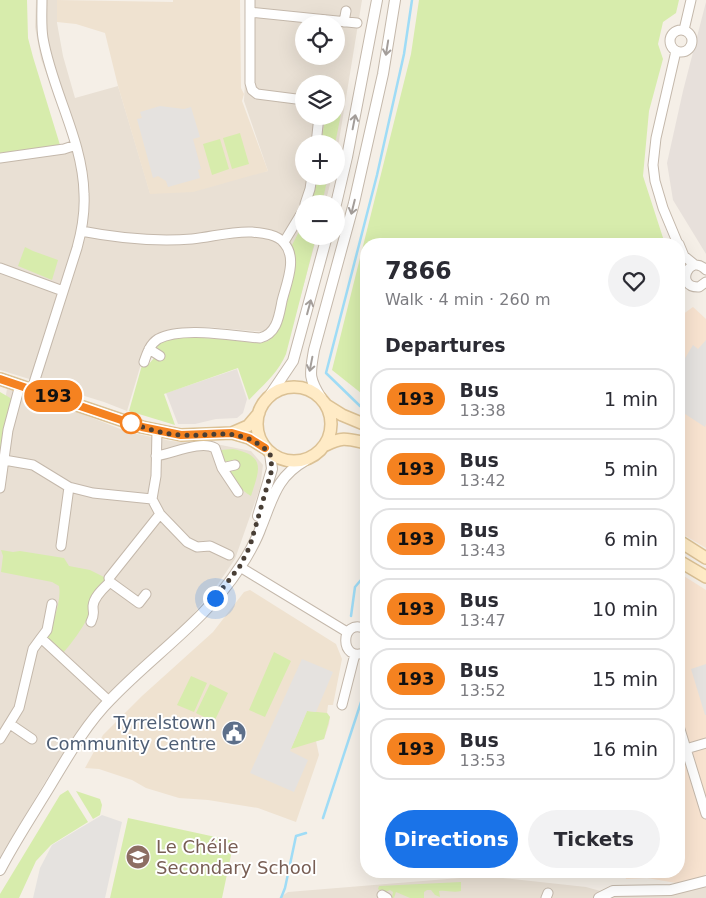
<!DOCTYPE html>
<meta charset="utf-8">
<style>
:root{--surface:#fff;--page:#f2f2f3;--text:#2b2b33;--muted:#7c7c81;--line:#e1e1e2;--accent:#1a73e8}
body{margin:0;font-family:"DejaVu Sans",sans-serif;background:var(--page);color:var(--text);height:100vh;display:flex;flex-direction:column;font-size:19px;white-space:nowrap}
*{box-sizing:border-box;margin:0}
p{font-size:16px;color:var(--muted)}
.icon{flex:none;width:28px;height:28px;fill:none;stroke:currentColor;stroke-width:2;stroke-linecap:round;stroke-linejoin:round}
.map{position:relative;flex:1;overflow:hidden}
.panel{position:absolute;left:360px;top:238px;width:325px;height:640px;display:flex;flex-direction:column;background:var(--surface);border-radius:20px;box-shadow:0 5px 20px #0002}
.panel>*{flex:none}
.badge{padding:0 10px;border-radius:16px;font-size:18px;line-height:32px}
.controls{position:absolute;left:295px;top:15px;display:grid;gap:10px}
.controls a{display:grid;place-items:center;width:50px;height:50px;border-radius:50%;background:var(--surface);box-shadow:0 5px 20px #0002;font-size:25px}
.you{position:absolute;width:25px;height:25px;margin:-12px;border:4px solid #fff;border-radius:50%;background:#1a73e8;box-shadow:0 0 0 8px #1a73e833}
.map>.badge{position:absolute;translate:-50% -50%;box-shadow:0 0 0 2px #fff}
h2{padding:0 25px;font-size:19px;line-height:45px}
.round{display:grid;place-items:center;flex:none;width:52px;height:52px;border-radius:26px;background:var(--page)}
.headline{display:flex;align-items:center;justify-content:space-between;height:85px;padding:0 25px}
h1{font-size:24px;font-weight:700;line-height:38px}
.button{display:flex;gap:10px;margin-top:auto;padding:10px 25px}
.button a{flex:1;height:58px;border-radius:30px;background:var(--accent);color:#fff;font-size:20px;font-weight:700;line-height:58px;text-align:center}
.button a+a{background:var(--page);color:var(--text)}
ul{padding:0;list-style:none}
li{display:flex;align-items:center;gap:15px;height:62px;margin:0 10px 8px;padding:0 15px;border:2px solid var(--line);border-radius:20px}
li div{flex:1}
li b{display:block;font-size:19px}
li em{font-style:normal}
li .badge{min-width:55px;font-weight:700;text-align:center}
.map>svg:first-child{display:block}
.residential{fill:#e9e0d4;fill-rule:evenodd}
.commercial{fill:#f8e3d0}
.industrial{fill:#e7e0db}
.education{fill:#efe2d0}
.green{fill:#d7ecac}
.parking{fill:#e5e2df}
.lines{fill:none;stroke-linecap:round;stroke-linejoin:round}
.stream{stroke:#9fdcf6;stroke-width:2.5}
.minor-casing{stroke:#c4b8ab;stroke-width:11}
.tertiary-casing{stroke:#c4b8ab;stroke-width:12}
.secondary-casing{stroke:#dbc195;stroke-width:14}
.minor{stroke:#fff;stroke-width:9}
.tertiary{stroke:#fff;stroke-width:10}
.secondary{stroke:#ffebc6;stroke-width:11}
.oneway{stroke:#a49e9a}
.line-casing{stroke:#fff;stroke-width:11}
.line{stroke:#f58220;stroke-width:8}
.walk{stroke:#483e35;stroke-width:5;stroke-dasharray:0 9}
.stop-dot{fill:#fff;stroke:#f58220;stroke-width:2.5}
.labels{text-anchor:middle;stroke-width:4;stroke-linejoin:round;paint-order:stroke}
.service-label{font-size:18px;fill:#4e5e75;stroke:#fff;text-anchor:end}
.education-label{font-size:18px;fill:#785e54;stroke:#fff;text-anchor:start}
</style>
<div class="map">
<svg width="706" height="898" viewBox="0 0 706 898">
<rect width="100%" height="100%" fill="#f5efe7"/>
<path class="residential" d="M36 0H57V23L63 56 75 98 118 86 150 193 268 171 244 101 249 0H362L336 159V144H304V176H332L325 204H304V236H317L291 331 266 332 207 327 181 328 167 331 144 354 127 411 104 402 0 370V156L72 143 41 59 35 27ZM304 24H336V56H304ZM304 84H336V116H304Z
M7 389 72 410 128 432 171 441 221 445 251 451 263 465 260 488 235 559 218 584 176 635 89 715 48 777 0 857V429Z
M484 876 586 887 615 895 706 886V898H279L288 892Z"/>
<path class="commercial" d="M693 307 706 319V548L679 532V317Z
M679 573 706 590V874L701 878 682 884 647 878 626 879 624 871H679Z"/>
<path class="industrial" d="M706 2V254L673 200 667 163 683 91Z
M237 369 247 399 243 413 237 418 216 419 195 424H178L166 393Z"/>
<path class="education" d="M57 0 173 2V0H240L241 88 244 94 242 101 268 171 193 192 150 194 118 86 105 33 76 24 57 22Z
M250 590 336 644 342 659 333 705H328L327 713 330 717 329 724 324 739 316 741 319 755 296 822 258 808 208 800 179 798 146 788 132 780 99 769 85 768 103 735 142 696 213 632 244 592Z"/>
<path class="green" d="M0 0H27L28 38 33 57 60 145 0 153Z
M419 0H679L676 13 663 22 658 44 663 59 649 111 643 176 665 244H366V397L332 370 411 54Z
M336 113 341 114 335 144H321L325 118 327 116H336Z
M240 133 249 164 232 169 223 138Z
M220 139 229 169 212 175 203 144Z
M317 176H328L322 204H310Z
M304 222V236H316L314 245 286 354C278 373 263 385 249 400L238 368 164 394 175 425 129 411 142 365H148L154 358 161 361 163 355 158 351 157 347 161 342 167 339 180 337 225 339 257 343 268 341 278 330 291 247Z
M25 247 33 251 58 260 52 280 18 266Z
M0 392 12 399 0 455Z
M233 449C267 456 259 470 251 496 241 490 235 482 230 472L231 470 238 468 236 460 227 462 223 460 221 450Z
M1 550 13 552 20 551 64 558 69 566 90 570 108 579C95 605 83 631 63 653L46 639C52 625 62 601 59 586L52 582 1 572 3 556Z
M274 652 291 661 265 717 249 710Z
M191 676 207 683 194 712 177 705Z
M210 684 228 693 214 722 196 713Z
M307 711 327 713 330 717 324 739 291 749Z
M68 790 88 822 51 845 36 861 19 898H0V894L60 795Z
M76 791 100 799 102 805 100 815 93 819Z
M128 818 234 841 222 898H110Z
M461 882V891C453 893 447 890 439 891L440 897 435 895 431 890H427L424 892V898H410L396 892 394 898 392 897 393 892 390 890 383 893 378 889 379 886Z"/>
<path class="parking" d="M160 106 184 109 191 107 200 137 193 139 201 169 198 170 200 178 168 187 166 181 158 176 153 178 137 119 142 118 140 112Z
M706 340V424L705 427 679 410V368L693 345 698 349Z
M302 659 333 672 316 712 307 711 290 751 308 760 294 792 250 773Z
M706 664V715H705L691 669Z
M102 815 122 822 105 898H33L40 868 52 845Z"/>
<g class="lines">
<path class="stream" d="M366 408 360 406 326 373 377 175 404 54 412 0
M351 616 355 587 366 574
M323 818 365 690
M281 898 285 888 296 836 306 833"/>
<defs>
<path id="minor" d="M250 0V83L252 90 257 94 304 100
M250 12 357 23
M344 22 346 11
M670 41a11 11 0 1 1 22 0a11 11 0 1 1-22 0Z
M684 30 691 0
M676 51 656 138 653 165 655 181 663 208 678 244
M316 144 319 116
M0 158 64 149 76 145
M305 204 310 189 312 176
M81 231C117 238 155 242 192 239 212 237 231 231 252 232 262 233 277 234 284 243 298 258 286 284 282 301 279 316 277 334 260 338 233 336 182 326 158 339 150 344 147 353 144 362
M284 242 304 209
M679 244 684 256 695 265
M0 268 63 291
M706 270C689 252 674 288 699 287L706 282
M149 349 160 356
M32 389 77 248C82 230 85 212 84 194 83 140 52 91 43 38 41 26 42 13 42 0
M157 430 156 476 152 499 160 514 187 542 197 547 210 546 229 555
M156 456C172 454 200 440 215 448L222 468 238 492
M4 460 33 465 69 487 93 493 152 499
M222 468 235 465
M0 488 8 430 20 385
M61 546 69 487
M240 567 347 632
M110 582 109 578 160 514
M91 622C95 613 93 614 93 606 94 596 104 588 110 582L139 603 146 594
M366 629C339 616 339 665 366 652
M41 638 47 630 52 604
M342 705 355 654
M10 724 32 739
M679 726 706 814
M0 739 19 708 33 649 41 638 109 701
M679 751 706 743
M382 895 387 898
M546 898 548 893"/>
<path id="tertiary" d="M336 204 347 157 377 0
M268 398 293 361 327 236
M321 398C308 377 310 374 314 350L354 203 383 74 395 0
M258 516 272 469 270 453
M0 870C15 841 33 814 50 786 68 756 86 724 111 699 153 655 206 620 240 567 247 557 257 539 261 527 273 498 276 477 306 460
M599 898 613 891 671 890 706 881"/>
<path id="secondary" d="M0 379 142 427 181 435 232 433 249 438 265 448
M257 424a37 37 0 1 1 74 0a37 37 0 1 1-74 0Z
M326 405 342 415 366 425
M232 433 248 426 259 413
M326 445C343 436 348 439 366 443
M679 541 706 558
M679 561 706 577"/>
</defs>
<use href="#minor" class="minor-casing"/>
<use href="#tertiary" class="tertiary-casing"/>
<use href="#secondary" class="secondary-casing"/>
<use href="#minor" class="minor"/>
<use href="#tertiary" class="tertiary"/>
<use href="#secondary" class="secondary"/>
</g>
<defs><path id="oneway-shaft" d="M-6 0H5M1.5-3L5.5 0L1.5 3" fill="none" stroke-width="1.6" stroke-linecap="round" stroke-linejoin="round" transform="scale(1.25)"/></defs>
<g class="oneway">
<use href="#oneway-shaft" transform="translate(387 48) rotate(99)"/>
<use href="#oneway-shaft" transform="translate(354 122) rotate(-79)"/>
<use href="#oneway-shaft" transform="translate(353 207) rotate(104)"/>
<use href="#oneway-shaft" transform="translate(309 307) rotate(-75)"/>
<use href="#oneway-shaft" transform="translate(311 364) rotate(101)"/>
</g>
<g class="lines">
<defs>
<path id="line" d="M0 379 142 427 181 435 232 433 249 438 265 448"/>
</defs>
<use href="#line" class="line-casing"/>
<use href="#line" class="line"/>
<path class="walk" d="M131 423 124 421C142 427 162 434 181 435 217 437 239 425 270 453L272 469 250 546 240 566 215 598"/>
</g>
<defs>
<symbol id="civic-disc" viewBox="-11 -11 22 22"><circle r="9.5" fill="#5c6f8a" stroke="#fff"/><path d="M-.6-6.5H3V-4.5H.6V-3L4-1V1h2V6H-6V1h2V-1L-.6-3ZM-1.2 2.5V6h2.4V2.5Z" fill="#fff"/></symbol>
<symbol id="school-disc" viewBox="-11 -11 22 22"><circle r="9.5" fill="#8d6e63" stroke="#fff"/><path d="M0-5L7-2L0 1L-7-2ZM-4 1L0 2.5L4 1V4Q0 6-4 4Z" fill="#fff"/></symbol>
</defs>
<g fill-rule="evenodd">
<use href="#civic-disc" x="220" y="719" width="28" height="28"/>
<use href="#school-disc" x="124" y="843" width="28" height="28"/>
</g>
<circle class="stop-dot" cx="131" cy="423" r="10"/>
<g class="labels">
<g class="service-label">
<text x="216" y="729">Tyrrelstown<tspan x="216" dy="21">Community Centre</tspan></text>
</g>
<g class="education-label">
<text x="156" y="853">Le Chéile<tspan x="156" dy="21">Secondary School</tspan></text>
</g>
</g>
</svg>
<div class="controls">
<a><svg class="icon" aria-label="locate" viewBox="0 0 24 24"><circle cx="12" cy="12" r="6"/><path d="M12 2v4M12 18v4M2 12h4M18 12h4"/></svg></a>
<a><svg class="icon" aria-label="layers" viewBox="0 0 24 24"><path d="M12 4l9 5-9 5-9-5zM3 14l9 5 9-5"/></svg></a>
<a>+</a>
<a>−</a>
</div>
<div class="you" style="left:215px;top:598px"></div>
<b class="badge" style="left:53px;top:396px;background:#f58220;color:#111">193</b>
<section class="panel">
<div class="headline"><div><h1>7866</h1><p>Walk · 4 min · 260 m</p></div><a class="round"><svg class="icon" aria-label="heart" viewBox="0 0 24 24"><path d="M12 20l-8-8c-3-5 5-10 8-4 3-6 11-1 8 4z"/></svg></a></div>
<h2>Departures</h2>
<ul>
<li><span class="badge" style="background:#f58220;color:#111">193</span><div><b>Bus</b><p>13:38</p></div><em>1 min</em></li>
<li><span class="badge" style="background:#f58220;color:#111">193</span><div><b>Bus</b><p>13:42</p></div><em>5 min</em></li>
<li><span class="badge" style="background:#f58220;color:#111">193</span><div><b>Bus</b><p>13:43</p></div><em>6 min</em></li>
<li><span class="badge" style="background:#f58220;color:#111">193</span><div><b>Bus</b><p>13:47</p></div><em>10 min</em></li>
<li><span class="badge" style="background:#f58220;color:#111">193</span><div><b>Bus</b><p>13:52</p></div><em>15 min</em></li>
<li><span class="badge" style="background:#f58220;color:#111">193</span><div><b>Bus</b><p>13:53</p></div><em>16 min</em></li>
</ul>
<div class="button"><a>Directions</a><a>Tickets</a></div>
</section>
</div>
